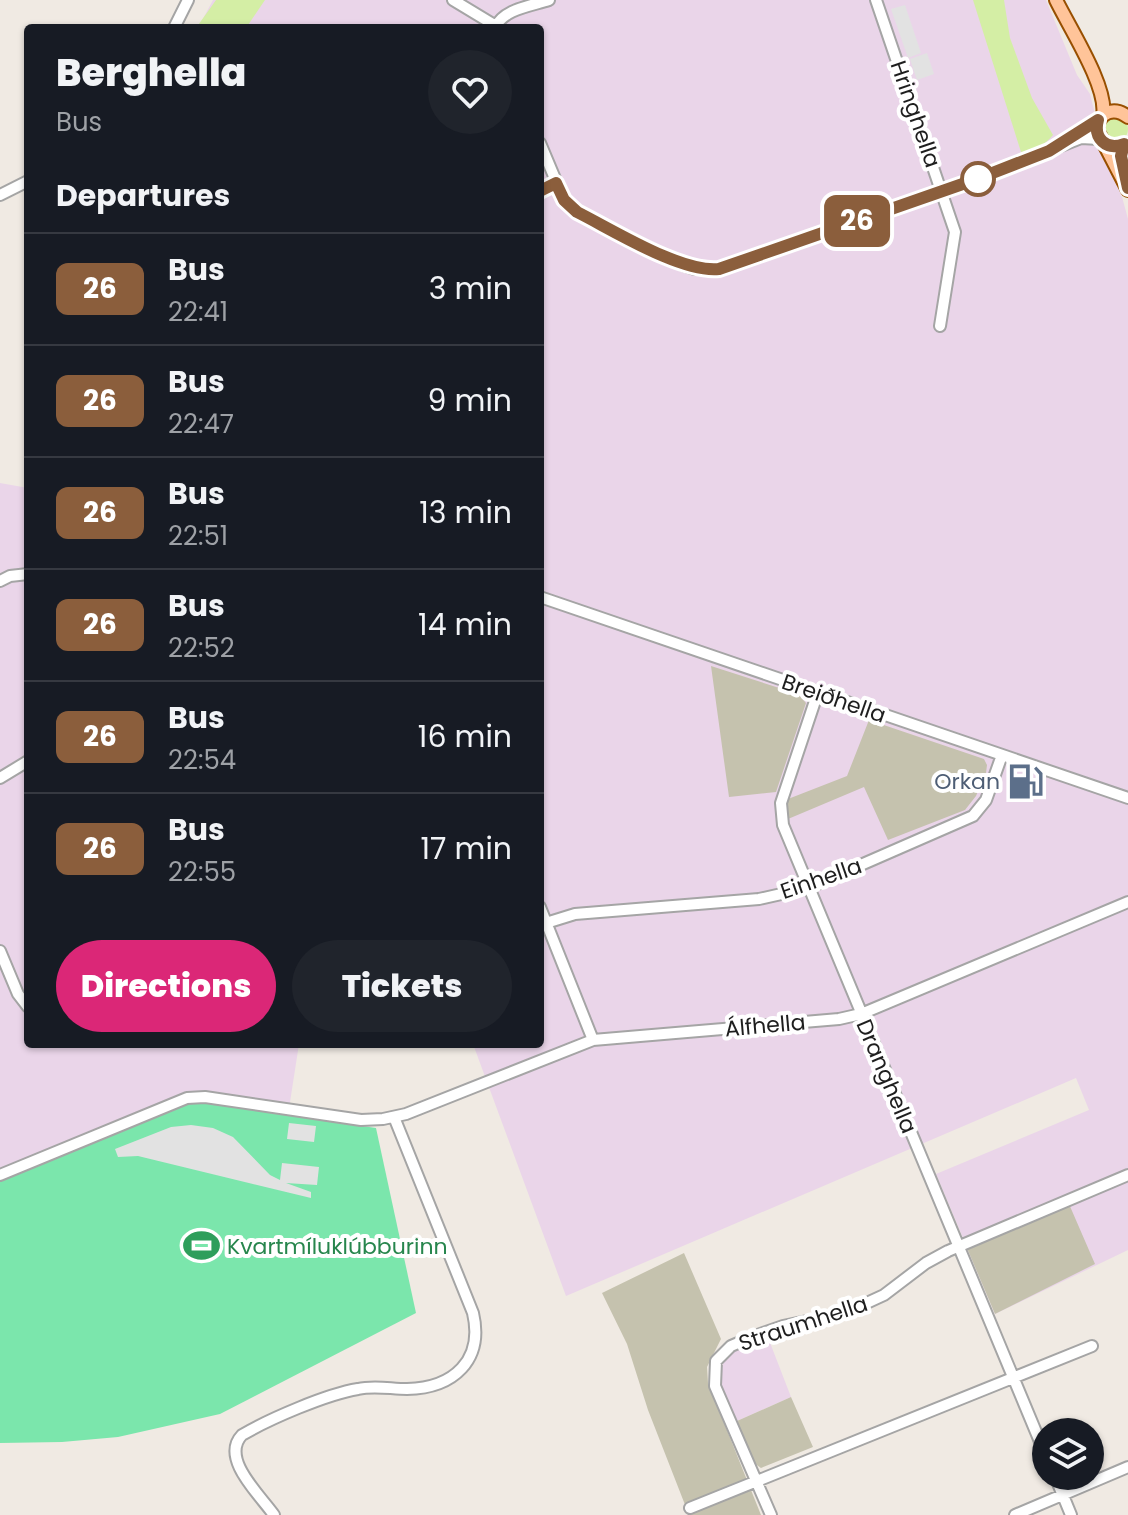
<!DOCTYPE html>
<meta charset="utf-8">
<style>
:root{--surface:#171b24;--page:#20242c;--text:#f1f3f6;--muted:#9ea1a6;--line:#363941;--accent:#db2777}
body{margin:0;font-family:Poppins,sans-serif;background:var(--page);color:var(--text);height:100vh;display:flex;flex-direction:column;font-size:30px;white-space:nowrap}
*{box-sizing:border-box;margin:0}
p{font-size:26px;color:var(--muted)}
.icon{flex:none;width:44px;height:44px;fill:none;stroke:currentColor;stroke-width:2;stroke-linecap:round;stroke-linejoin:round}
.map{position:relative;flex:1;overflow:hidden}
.sheet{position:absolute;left:24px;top:24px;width:520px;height:1024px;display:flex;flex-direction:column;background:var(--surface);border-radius:8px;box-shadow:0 2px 6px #0004}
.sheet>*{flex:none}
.badge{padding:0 16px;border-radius:12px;font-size:28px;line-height:52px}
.controls{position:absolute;left:1032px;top:1418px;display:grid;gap:16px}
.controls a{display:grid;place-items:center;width:72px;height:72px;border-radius:50%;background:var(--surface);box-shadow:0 2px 6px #0004;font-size:40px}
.map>.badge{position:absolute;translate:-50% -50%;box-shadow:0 0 0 4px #fff}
h2{padding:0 32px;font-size:30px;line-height:72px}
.round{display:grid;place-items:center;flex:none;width:84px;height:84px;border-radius:42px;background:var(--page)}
.headline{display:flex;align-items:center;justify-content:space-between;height:136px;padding:0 32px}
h1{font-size:38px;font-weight:800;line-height:60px}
.action{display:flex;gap:16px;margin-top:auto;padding:16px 32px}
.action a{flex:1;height:92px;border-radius:48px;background:var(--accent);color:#fff;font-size:32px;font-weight:800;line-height:92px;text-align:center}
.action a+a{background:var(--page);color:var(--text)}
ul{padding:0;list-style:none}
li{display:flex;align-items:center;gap:24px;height:112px;padding:0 32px;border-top:2px solid var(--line)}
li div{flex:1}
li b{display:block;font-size:30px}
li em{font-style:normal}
li .badge{min-width:88px;font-weight:700;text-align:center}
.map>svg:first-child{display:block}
.industrial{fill:#ead5e9}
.construction{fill:#c5c2ae}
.grass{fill:#d4eea5}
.pitch{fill:#7be6ac}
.parking{fill:#e2e2e2}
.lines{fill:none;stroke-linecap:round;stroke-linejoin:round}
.minor-casing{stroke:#a5a5a5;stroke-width:14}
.major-casing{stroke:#984f00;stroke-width:16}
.minor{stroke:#fff;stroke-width:10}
.major{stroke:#ffc499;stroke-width:12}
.line-casing{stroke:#fff;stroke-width:18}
.line{stroke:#8b5e3c;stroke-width:12}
.stop-dot{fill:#fff;stroke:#8b5e3c;stroke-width:4}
.labels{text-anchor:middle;stroke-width:8;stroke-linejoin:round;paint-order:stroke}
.street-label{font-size:22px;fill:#1e1e1e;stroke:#fff}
.service-label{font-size:22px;fill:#4e5e75;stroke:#fff;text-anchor:end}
.leisure-label{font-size:22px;fill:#27864d;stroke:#fff;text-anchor:start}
</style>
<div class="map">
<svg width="1128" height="1515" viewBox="0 0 1128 1515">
<rect width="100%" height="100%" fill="#f0eae3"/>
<path class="industrial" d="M213 0H1046L1077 75 1090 94 1108 166 1122 197 1128 219V1250L995 1314 936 1174 1089 1110 1076 1078 566 1296 473 1044H540V28H198Z
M0 483 28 488V1044H299L288 1115 207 1103H186L0 1180Z
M769 1340 791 1397 737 1421 720 1383 719 1371 725 1360 735 1350Z"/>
<path class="construction" d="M711 666 798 694 806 703 776 792 729 797Z
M869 720 984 759 987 765 986 773 976 796 965 810 888 840 864 787 788 819V799L847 776Z
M1069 1204 1095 1264 995 1314 967 1248Z
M684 1253 721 1339 707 1367 708 1383 761 1515H689L648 1410 627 1344 602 1293Z
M791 1397 813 1447 761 1468 754 1463 737 1421Z"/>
<path class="grass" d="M216 0H265L246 28H196Z
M973 0H1004L1010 38 1032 98 1053 135C1045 145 1034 151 1021 152Z
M1102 129a13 13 0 1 1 26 0a13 13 0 1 1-26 0Z"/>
<path class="pitch" d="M186 1103H207L376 1128 416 1313 220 1414 118 1437 62 1442 0 1443V1180Z"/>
<path class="parking" d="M905 5 921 53 908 58 891 9Z
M927 53 934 74 917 80 910 59Z
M289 1123 316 1126 314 1142 287 1139Z
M191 1125 213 1128 233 1137 270 1175 280 1180 282 1163 319 1167 317 1185 286 1183 311 1192V1198L138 1156 118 1157 115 1149 171 1127Z"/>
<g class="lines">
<defs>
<path id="minor" d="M453 0 496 26
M876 0 955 232 940 326
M174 28 188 0
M495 28C503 9 531 6 549 0
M1073 137 1098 120
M540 143 564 200 577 212 683 265 695 269H719L962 185 1081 138 1099 139
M540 191 556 183
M0 195 28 181
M0 581 10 576 28 574
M540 597 1128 798
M818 692 781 803 783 825 1046 1456
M0 778 28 761
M540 907 593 1040
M546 923 575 914 759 899 808 888 973 816 986 800 1002 755
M0 951 18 994 28 1007
M0 1175 187 1098 205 1097 361 1120 383 1119 406 1114 593 1040 839 1019 861 1014 1128 902
M1055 1476 1071 1515
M690 1508 1092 1346
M274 1515C259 1494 220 1458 242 1435 269 1419 327 1394 358 1389 374 1385 391 1389 407 1389 454 1388 484 1360 473 1313L394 1117
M771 1515 715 1386 716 1361 731 1346 752 1337 783 1326 845 1313 884 1295 926 1263 948 1251 1128 1175
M1015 1515 1128 1467"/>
<path id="major" d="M1056 0C1069 27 1108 87 1103 115
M1128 117C1114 106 1098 112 1097 130L1128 190
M1124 144 1121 156 1124 173"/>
</defs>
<use href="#minor" class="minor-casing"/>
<use href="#major" class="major-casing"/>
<use href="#minor" class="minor"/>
<use href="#major" class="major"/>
</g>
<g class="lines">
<defs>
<path id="line" d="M540 191 556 183 564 200 577 212C613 230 681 273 719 269L977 179 1049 151 1098 120C1093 138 1106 151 1124 144L1121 156 1128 188"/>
</defs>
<use href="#line" class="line-casing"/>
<use href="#line" class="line"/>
</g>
<defs>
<symbol id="fuel-bare" viewBox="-9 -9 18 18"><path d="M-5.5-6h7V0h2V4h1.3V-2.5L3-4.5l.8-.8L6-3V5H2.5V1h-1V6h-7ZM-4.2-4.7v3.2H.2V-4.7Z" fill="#5c6f8a" stroke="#fff" stroke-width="2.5" paint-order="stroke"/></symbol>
<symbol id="stadium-bare" viewBox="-9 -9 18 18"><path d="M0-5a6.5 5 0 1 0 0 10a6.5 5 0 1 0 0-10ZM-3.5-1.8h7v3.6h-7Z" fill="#2e9e5b" stroke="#fff" stroke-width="2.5" paint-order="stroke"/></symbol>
</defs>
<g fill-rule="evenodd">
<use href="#fuel-bare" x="1000" y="756" width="51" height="51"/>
<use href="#stadium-bare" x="176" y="1220" width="51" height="51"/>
</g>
<circle class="stop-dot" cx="978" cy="179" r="16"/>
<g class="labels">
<g class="street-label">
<text transform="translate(916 114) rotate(71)" y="8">Hringhella</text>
<text transform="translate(834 698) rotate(19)" y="8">Breiðhella</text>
<text transform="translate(821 878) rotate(-19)" y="8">Einhella</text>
<text transform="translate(765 1025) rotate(-5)" y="8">Álfhella</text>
<text transform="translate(887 1076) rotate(67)" y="8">Dranghella</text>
<text transform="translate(803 1323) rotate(-18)" y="8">Straumhella</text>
</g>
<g class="service-label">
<text x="1000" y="789">Orkan</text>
</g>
<g class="leisure-label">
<text x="227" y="1254">Kvartmíluklúbburinn</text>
</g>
</g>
</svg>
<div class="controls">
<a><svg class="icon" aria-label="layers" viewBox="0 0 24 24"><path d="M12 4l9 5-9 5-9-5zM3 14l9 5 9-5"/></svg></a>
</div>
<b class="badge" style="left:857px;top:221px;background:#8b5e3c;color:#fff">26</b>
<section class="sheet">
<div class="headline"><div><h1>Berghella</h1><p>Bus</p></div><a class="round"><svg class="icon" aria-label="heart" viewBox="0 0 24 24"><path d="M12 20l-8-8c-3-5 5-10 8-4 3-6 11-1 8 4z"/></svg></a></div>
<h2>Departures</h2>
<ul>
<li><span class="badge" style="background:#8b5e3c;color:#fff">26</span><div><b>Bus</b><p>22:41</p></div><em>3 min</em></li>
<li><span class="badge" style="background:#8b5e3c;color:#fff">26</span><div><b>Bus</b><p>22:47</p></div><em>9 min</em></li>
<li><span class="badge" style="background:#8b5e3c;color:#fff">26</span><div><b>Bus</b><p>22:51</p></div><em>13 min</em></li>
<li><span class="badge" style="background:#8b5e3c;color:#fff">26</span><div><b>Bus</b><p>22:52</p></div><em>14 min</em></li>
<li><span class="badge" style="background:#8b5e3c;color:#fff">26</span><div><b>Bus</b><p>22:54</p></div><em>16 min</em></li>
<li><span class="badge" style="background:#8b5e3c;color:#fff">26</span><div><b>Bus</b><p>22:55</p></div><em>17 min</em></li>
</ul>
<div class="action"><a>Directions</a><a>Tickets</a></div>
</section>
</div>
